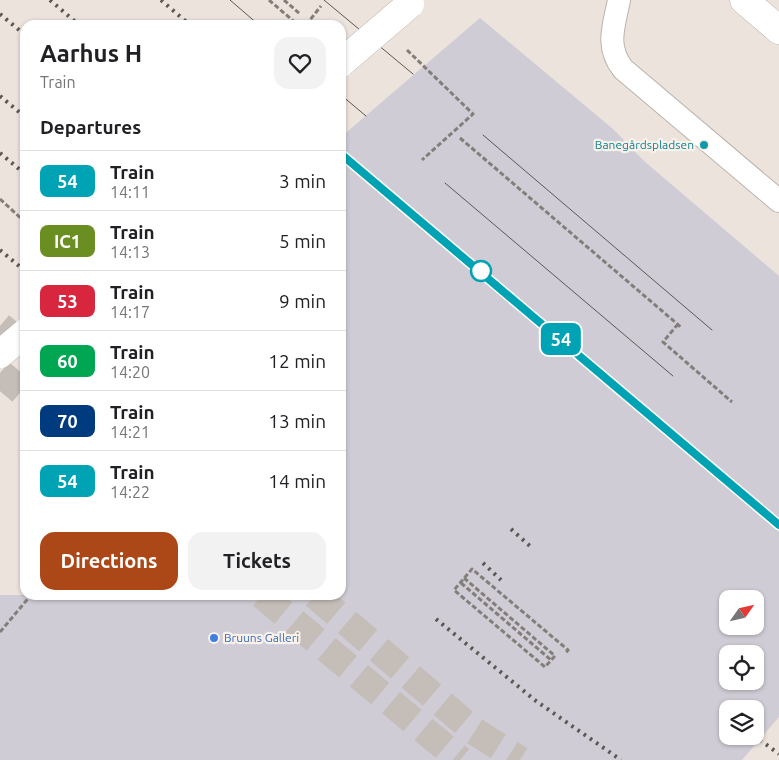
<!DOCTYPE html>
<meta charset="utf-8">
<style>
:root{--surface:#fff;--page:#f2f2f2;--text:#202124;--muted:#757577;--line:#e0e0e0;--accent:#ac4817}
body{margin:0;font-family:Ubuntu,sans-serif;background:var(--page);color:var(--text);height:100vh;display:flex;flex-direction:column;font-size:19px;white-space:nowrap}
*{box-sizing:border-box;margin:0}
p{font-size:16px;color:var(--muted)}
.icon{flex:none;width:28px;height:28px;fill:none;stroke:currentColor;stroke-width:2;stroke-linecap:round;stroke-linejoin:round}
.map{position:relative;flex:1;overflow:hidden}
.sheet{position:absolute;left:20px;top:20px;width:326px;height:580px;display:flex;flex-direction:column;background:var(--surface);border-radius:15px;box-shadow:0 1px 4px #0004}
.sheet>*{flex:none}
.badge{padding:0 10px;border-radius:8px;font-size:18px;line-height:32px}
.needle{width:32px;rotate:56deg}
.tools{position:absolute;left:719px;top:590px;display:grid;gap:10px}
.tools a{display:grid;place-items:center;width:45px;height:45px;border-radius:10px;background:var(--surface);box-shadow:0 1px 4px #0004;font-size:25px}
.map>.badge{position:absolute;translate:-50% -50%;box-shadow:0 0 0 2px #fff}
h2{padding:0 20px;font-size:19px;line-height:45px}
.round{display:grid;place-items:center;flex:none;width:52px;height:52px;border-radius:15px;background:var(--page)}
.head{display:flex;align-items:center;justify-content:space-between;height:85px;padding:0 20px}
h1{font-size:24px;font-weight:600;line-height:38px}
.cta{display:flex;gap:10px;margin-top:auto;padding:10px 20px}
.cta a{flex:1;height:58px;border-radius:15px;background:var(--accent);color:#fff;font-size:20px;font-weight:600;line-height:58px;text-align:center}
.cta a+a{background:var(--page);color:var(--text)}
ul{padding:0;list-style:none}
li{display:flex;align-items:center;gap:15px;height:60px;padding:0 20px;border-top:1px solid var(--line)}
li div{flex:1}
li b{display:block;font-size:19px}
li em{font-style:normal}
li .badge{min-width:55px;font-weight:700;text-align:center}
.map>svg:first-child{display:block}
.building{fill:#cfccd5;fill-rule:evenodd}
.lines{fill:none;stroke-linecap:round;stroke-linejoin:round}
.street-tunnel{stroke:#c5bdb8;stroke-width:28;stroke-dasharray:28 14;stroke-linecap:butt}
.lane-casing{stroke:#bbb2ac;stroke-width:24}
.secondary-casing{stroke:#bbb2ac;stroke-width:29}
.path{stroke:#847e7a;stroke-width:3;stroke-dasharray:5 2.5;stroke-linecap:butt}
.lane{stroke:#fff;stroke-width:22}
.secondary{stroke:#fff;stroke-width:28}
.tram{stroke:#5c5754;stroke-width:1}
.rail{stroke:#5c5754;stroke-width:4;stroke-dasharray:2.5 5;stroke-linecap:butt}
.secondary-bridge-casing{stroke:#bbb2ac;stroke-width:29;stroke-linecap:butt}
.secondary-bridge{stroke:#fff;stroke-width:28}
.line-casing{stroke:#fff;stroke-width:11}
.line{stroke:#00a3b4;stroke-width:8}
.culture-dot{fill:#0f9aa8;stroke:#faf1ea;stroke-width:2}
.stop-dot{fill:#fff;stroke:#00a3b4;stroke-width:2.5}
.shop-dot{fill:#3f7fe0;stroke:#faf1ea;stroke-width:2}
.labels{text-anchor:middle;stroke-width:4.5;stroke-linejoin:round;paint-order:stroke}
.culture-label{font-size:12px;fill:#0d838f;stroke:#faf1ea;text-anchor:end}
.shop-label{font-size:12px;fill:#366cbe;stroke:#faf1ea;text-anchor:start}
</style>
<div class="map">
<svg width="779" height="760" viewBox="0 0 779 760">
<rect width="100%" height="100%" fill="#ece3dd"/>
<path class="building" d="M480 18 613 129 644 161 779 276V717L742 760H0V595H341V137ZM728 599H755V626H728ZM728 654H755V681H728ZM728 709H755V736H728Z"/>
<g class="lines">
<path class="street-tunnel" d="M0 326 25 347
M0 373 25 394
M262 595 460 760
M315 595 474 731 520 760"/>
<defs>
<path id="lane" d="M619 0C614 26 605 46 623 69L779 201"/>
<path id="secondary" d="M744 0 779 30"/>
</defs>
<use href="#lane" class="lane-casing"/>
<use href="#secondary" class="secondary-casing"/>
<path class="path" d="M269 0 298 25
M284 0 300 14
M306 25 321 6
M407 50 473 114 422 160
M460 138 682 328
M0 199 25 222
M678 324 663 342 732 402
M464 578 555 656 545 667 454 590 472 569 568 650 565 654
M461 583 551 660
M0 632 31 595"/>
<use href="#lane" class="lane"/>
<use href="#secondary" class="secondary"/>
<path class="tram" d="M230 0 259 25
M324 0 413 74
M341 95 366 116
M483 135 712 330
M445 183 673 376"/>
<path class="rail" d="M50 0 79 25
M161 0 190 25
M0 14 25 35
M0 96 25 117
M0 153 25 174
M0 250 25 271
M626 394 644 410
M511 529 530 546
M483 563 501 580
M436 619 536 701 621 760
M760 740 779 754"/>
<defs>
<path id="secondary-bridge" d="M341 63 410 4
M0 354 25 333"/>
</defs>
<use href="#secondary-bridge" class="secondary-bridge-casing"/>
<use href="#secondary-bridge" class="secondary-bridge"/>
</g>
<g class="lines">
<defs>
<path id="line" d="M341 154 779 525"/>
</defs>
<use href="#line" class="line-casing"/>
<use href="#line" class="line"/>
</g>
<circle class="culture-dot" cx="704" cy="145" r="5"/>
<circle class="stop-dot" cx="481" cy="271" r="10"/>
<circle class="shop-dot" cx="214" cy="638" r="5"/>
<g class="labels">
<g class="culture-label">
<text x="694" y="149">Banegårdspladsen</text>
</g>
<g class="shop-label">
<text x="224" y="642">Bruuns Galleri</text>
</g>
</g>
</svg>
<div class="tools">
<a><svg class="needle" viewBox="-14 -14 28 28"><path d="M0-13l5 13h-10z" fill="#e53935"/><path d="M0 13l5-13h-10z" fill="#757577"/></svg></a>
<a><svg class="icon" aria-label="locate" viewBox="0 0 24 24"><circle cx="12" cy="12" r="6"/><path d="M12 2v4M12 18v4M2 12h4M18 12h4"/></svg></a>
<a><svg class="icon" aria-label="layers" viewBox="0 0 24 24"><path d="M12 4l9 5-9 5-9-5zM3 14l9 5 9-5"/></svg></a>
</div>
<b class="badge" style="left:561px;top:339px;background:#00a3b4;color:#fff">54</b>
<section class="sheet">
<div class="head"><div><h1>Aarhus H</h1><p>Train</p></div><a class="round"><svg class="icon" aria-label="heart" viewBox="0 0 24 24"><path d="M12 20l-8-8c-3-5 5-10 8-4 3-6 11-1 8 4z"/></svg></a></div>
<h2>Departures</h2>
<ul>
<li><span class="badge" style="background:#00a3b4;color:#fff">54</span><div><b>Train</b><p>14:11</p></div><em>3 min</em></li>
<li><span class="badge" style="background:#6b8e23;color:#fff">IC1</span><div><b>Train</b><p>14:13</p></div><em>5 min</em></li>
<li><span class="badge" style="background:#d7263d;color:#fff">53</span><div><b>Train</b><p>14:17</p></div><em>9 min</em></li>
<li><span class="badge" style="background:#00a651;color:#fff">60</span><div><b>Train</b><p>14:20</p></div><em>12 min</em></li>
<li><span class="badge" style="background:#003b80;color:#fff">70</span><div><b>Train</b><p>14:21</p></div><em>13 min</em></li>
<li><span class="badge" style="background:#00a3b4;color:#fff">54</span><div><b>Train</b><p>14:22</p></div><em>14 min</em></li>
</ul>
<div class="cta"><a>Directions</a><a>Tickets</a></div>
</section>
</div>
